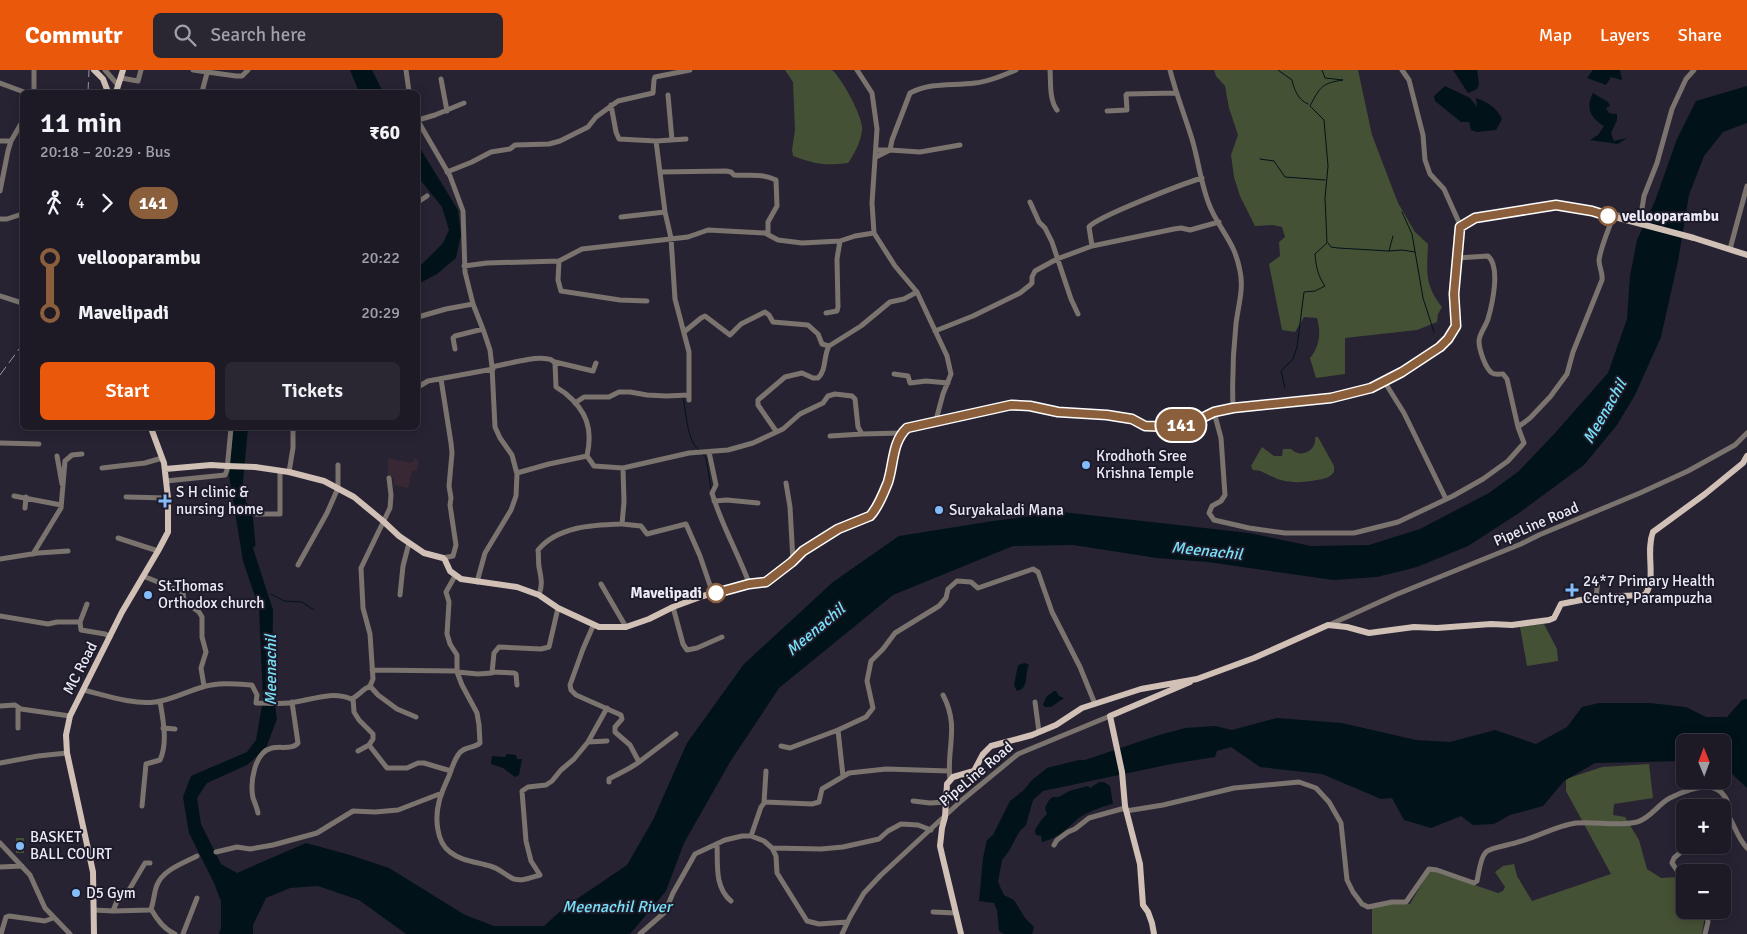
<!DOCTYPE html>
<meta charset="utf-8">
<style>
:root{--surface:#1d1a26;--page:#2a2732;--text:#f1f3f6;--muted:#a0a1a7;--line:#3b3843;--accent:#ea580c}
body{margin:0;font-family:Signika,sans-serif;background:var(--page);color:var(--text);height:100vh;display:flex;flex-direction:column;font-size:19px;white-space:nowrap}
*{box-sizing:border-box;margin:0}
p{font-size:16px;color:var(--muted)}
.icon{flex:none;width:28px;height:28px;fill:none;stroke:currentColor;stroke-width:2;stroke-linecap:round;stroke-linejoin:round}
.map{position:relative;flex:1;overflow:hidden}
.side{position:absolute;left:20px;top:20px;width:400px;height:340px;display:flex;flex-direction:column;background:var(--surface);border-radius:8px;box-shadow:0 2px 12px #0003,0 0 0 1px var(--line)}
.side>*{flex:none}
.badge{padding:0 10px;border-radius:16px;font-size:18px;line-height:32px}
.needle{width:32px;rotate:359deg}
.buttons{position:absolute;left:1676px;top:664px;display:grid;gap:10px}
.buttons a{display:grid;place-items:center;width:55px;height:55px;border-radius:8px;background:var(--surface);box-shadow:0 2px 12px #0003,0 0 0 1px var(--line);font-size:25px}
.map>.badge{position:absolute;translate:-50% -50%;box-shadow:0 0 0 2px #fff}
.legs{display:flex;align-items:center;gap:8px;height:55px;padding:0 20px;font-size:16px}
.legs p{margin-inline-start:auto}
.overview{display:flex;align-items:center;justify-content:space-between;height:85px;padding:0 20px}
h1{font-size:28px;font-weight:600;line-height:38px}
.button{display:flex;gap:10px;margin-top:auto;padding:10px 20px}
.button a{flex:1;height:58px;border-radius:8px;background:var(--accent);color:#fff;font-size:20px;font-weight:600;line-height:58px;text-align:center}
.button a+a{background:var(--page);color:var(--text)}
ul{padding:0 20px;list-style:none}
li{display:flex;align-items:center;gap:18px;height:55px;font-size:19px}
li i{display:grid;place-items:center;width:8px;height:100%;margin:0 6px;background:currentColor}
li i::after{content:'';width:12px;height:12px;margin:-6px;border:4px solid;border-radius:50%;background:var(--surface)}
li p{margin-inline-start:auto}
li:first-child i{background:linear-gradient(#0000 50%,currentColor 0)}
li:last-child i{background:linear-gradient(currentColor 50%,#0000 0)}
header{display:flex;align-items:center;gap:30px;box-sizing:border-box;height:70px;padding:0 25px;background:var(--accent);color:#fff}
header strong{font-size:24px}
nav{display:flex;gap:28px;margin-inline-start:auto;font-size:18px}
.search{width:350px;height:45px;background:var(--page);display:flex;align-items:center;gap:12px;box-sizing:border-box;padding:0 18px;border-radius:8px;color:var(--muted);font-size:19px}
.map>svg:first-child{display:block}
.industrial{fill:#372834}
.green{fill:#455135}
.water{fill:#011318}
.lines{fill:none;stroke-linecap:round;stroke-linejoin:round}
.stream{stroke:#011318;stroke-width:1}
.river{stroke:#011318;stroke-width:7}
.minor{stroke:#7b736e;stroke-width:5}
.major{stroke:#d1c0b5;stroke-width:6}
.rail{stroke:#9997a4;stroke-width:1;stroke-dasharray:10 5;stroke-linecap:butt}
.major-bridge{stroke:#d1c0b5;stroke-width:6}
.line-1-casing{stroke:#fff;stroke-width:11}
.line-1{stroke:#8b5e3c;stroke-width:8}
.stop-1-dot{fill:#fff;stroke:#8b5e3c;stroke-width:2.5}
.poi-dot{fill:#82bcfa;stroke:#1d1a29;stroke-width:2}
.labels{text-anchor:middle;stroke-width:4;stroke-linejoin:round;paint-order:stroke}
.stop-label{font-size:15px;font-weight:bold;fill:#eceaf5;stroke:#1d1a29;text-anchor:start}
.poi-label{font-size:15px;fill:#eceaf5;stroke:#1d1a29;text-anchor:start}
.street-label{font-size:15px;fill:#eceaf5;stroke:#1d1a29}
.water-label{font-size:16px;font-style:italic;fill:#79e1f9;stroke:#1d1a29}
</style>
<header>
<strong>Commutr</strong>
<div class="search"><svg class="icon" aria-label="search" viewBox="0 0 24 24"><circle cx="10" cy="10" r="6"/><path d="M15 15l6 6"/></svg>Search here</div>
<nav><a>Map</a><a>Layers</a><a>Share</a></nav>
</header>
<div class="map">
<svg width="1747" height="864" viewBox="0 0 1747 864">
<rect width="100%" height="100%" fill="#272333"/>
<path class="industrial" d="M388 388 412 393 414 388 419 390 417 401H412L408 418 393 415 394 408 388 405Z"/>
<path class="green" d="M785 0H832C841 7 864 48 862 60 861 71 855 83 848 93 824 96 815 94 793 86L792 80 795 60 793 12Z
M1214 0H1358L1372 65 1398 133 1415 162 1428 174C1427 202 1424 214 1442 237L1438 244 1437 252 1417 260 1345 268V304L1316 308 1310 288C1320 276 1321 262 1317 248L1304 247 1295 262 1282 260 1269 194 1280 186 1279 172 1285 167 1282 157 1273 155 1255 156 1240 126 1234 107 1231 85 1238 65 1229 38 1225 16 1216 6Z
M1315 367H1318L1334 396V402C1329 408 1324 409 1317 410 1301 413 1286 414 1271 406 1264 403 1261 400 1253 400L1251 396 1262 377 1274 386H1282L1283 379H1291C1301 389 1317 381 1315 367Z
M1544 554 1557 579 1558 591 1527 596 1520 557Z
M1649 694 1653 728 1614 734 1613 745 1625 747 1639 770 1647 799 1661 808 1677 807 1685 815V840H1703L1705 845 1702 864H1372V834H1410L1430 800 1498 823 1503 821 1505 817 1495 802 1503 796 1514 794 1517 806 1532 831 1611 804 1566 721V709L1602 697Z
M16 768H24V783H16Z"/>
<path class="water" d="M350 0H372L383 22H359Z
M1453 0H1477L1479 14 1477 19 1468 23Z
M1593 0H1620L1622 10 1611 7 1606 15 1587 8Z
M1445 16 1470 28 1477 37 1476 28C1489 33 1496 37 1502 49L1496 60 1477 62 1471 60 1469 52H1461L1435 31 1434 26Z
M1747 16V53L1723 62 1704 86 1689 125 1678 191 1661 267 1635 325 1617 355 1584 395 1519 443 1468 476 1417 497 1377 507 1333 510 1208 492 1157 488 1073 475 1013 476 893 525 779 618 730 692 684 773 666 821 630 864H406L359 830 318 816 290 818 266 828 253 855V864H219L221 858V831L214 813 189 763 183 727 191 706 247 682 256 670 263 630 259 538 243 491 229 405 233 358H248L243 412 252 475 273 540 272 615 277 649 266 678 247 695 207 713 197 728 201 754 221 794 237 803 306 773 350 785 389 798 465 845 494 856H544L565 837 627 795 653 750 687 673 744 594 833 512 899 466 993 451 1062 442 1249 463 1311 476 1369 475 1420 459 1489 423 1519 401 1555 363 1608 303 1627 249 1630 206 1637 170 1655 131 1677 69 1696 31Z
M1593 23 1608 32 1610 36 1606 38 1609 43 1617 44V50L1611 63 1614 71 1627 68 1618 74 1590 70 1598 65 1604 56C1591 48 1585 39 1593 23Z
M418 75 458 140 461 165 456 188 437 204 418 214V196L422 194 443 173 449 160 442 137 418 107Z
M1025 593 1029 595C1024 604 1030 618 1017 621L1014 615 1018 595Z
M1054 621H1056L1059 626 1064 628 1051 637H1045L1043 635 1046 627Z
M1747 629V718L1728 700 1723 699 1722 672H1685V691L1595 693 1564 711 1543 736 1510 745 1494 754 1473 755 1461 746 1431 758 1404 750 1392 728 1381 729 1322 704 1260 697 1231 677 1217 681 1215 687 1171 694 1043 721 1033 730 1026 755 1019 762 1009 781 1002 790 998 812 1004 825 1014 830 1025 848 1034 857 1032 864H1004L999 861 997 840 994 833 979 831 983 788 987 770 993 765 1010 731 1024 720 1032 710 1047 698 1079 690H1085L1156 666 1185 658 1215 656 1232 660 1277 648 1342 653 1416 670 1450 672 1495 660 1536 674 1567 657 1582 637 1599 633H1650L1686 637 1706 647H1727L1742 630Z
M507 684 516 685 517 689H522L519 705 515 707 503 698 491 694 492 686 505 687Z
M1099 712H1104L1110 716 1113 734C1105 735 1086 743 1079 748 1067 758 1059 768 1042 772L1041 766 1036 765 1035 760 1042 749 1047 744 1045 738 1049 730 1053 727H1059L1069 721 1088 716 1090 718Z"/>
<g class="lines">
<path class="stream" d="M1278 0 1292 10C1294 19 1298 30 1308 34
M1260 89 1274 91 1285 107 1325 110
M1402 142 1412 164 1423 228 1434 262
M1328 173 1331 177 1338 178 1389 181 1393 166
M1389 181 1402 180 1415 182
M1285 318 1281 301 1293 289 1297 277 1304 222 1315 221 1325 216C1318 206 1316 197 1315 184L1327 173 1325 128 1328 96 1324 50 1310 36C1320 17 1322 13 1343 10L1325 8 1322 0
M683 327C686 341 687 372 699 380
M703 384 706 388 711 419
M271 524 284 531 302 532 314 540"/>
<path class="river" d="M245 436 249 444 252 474"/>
<path class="minor" d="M34 0V22
M105 0 118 15
M193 0 236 6H242L248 0
M406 0 409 22
M857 0 872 23 877 59 872 133 874 163 895 196 917 222 947 286 951 304 943 324 936 350
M1050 0C1051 13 1049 29 1057 40
M1170 0C1176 24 1185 46 1192 69 1199 92 1201 117 1211 139 1222 163 1235 173 1240 201 1244 219 1238 236 1236 254 1233 282 1232 310 1233 338
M1402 0 1409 10 1423 65 1425 90 1430 104 1444 119 1461 157
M121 8 138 11 141 0
M441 9 447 41
M0 13 24 22
M202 22 207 3
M668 25 672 70
M611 35 616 62 619 69 656 71 686 69
M1107 41 1127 40 1126 25 1127 24 1176 23
M418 50 435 45 464 33
M418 51 450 106 463 141 465 202 473 234 484 262 490 280 492 297 495 357 500 368 512 385 517 404 516 426 511 440 485 483 477 512
M0 71H11
M656 71 665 142 671 168 675 229 689 282V330
M876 80H890L892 70 910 23C932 12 951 16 975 13 989 12 1004 5 1016 0
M876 87 890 80 920 82 960 75
M447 102 472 92 491 82 510 79 515 75 549 74 560 71 588 57 596 47 618 31 653 23 654 10 655 7 690 0
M660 102 726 101 731 102 734 105C749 106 762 103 776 110L777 136 768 152V164
M0 121 8 81 11 71 22 52
M418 132 427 126
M1030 132 1039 152 1045 158 1052 172 1071 229 1078 244
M1617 145 1638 147 1641 145 1644 126 1657 93 1672 39 1686 9 1694 0
M621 147 665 142
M0 149H7L22 144
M1092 176 1089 157C1096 147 1185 113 1202 108
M1730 179 1747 116
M1457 188 1488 186C1501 197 1492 235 1488 249 1486 256 1479 264 1479 271 1479 279 1485 298 1492 303 1495 305 1499 304 1503 304L1507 309 1518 357
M559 191 558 210 561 221 620 230 647 231
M464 196 487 193 559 191 582 179 688 167 708 160 765 163 778 170 802 173 840 171 855 166 874 163
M0 226 22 233
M826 243 837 241 838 237 837 189 840 171
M418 247 446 239 473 234
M935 261 973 246 1020 223 1030 215 1032 213V207L1035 201 1057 189 1092 176 1174 159 1181 158 1190 160 1219 152
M684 262 701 248 705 246 730 265 741 254 765 242 769 245 773 252 808 255 818 264 822 274 829 276
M455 279 453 268 455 266 483 259
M555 292 593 301 596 293
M492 297C508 294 533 286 548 289 552 289 553 291 555 293L556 317C559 319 562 321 565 323 587 341 593 359 587 386L549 394 517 403
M894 304 908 306 910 313 926 311 948 313
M441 309 451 373 452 383 449 416 451 428 450 435 456 475 453 486 443 488
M1384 311 1404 343 1446 429
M418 317 428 311 493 299
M575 333 584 327H609L619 322H630L647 325 666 326 689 325
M1214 342 1221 368 1225 425 1221 431 1212 436 1209 443 1214 450 1249 458 1285 463H1354L1398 452 1453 426 1483 409 1508 391 1524 373 1518 357 1530 348 1550 327 1567 304 1573 282 1602 210C1603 202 1599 198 1599 190 1601 176 1608 161 1613 147
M776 361 758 335V330L785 307 802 303 813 308H818C827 299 823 287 829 276L861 256 890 232 904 229 917 222
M830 366 862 364
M0 373 39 374
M709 382 716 415 712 423C721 454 738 483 749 513
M57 386 62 414
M102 398 145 393 162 388
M623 398 689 383 728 380 753 373 783 359 800 344 823 333 828 326 835 324 852 326 855 329 858 357 862 364 901 363
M289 402 293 378V358
M166 411 225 405 227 400 231 358
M786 413 790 437 793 491
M14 426 61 435
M126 427 168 428
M714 431 727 430 758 433
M25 438 26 427
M256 444H280V401
M622 454 641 456 647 464 686 454 700 486 713 524
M118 468 158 481
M33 484 61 438 65 391 72 385 82 384
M0 489 38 483 68 481
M298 495 327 443 338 418V395
M143 506 180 521 183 523 184 531 199 542 202 547V567L206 582 201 598 204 616
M455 506 446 522 449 532 447 564 450 574 457 585V602L462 615 477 643 479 655 480 673C473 679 463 676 458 685 454 691 451 700 449 706 445 715 441 723 439 732 435 747 436 772 450 782 461 791 477 792 490 796 498 798 503 803 510 807 518 813 530 808 540 805L531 791 526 771 522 721 528 717 546 715 552 711 561 700 574 689 588 672 607 671
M601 514 626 557
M400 525 403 496 409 473
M539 525C543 514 541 508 539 497 538 491 539 486 538 480 558 456 593 455 622 454L624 432 623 398 594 396 587 386
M1596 527 1598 510
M673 537 683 574 687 580 697 578 722 567
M0 546 48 554 57 552H80L81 560 105 564 110 567
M80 552 87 534
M1329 555 1395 525 1521 474 1539 465 1640 423 1688 401 1735 375 1747 363
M593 556 583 579 570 615 571 620 576 625 621 645 622 649 615 657V662L630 675 639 692 676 664
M372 600 456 601
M457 602 478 604 492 603 494 583 499 577 541 579 549 577 558 538
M493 602 514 603 516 604 517 615
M370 616 378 625 397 639 416 647
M83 620C104 625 134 635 155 632 172 630 187 621 203 617 218 612 237 614 252 615L257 625 256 633C267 633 278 634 289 633 309 631 331 620 351 629 359 626 361 620 370 616L373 609 370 564 363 538 361 498 390 438 391 425 389 408
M943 625C960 657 946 679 950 710
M353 628 354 642 359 650 373 664V669L369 675 387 698H407L418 693H424L451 701
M1035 632 1039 662
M0 636 15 635 21 639 70 646
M18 658V638
M163 658 175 659
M588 672 607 638
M781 676 790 678 838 660
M358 681 369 675
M0 693 38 686 67 683
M843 706 838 660 866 647 873 638 867 611 871 591 883 579 895 563 939 536 946 528 948 519 957 511 971 512 978 518 1033 499 1038 502 1052 542 1080 597 1095 634
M609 712V709C619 703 630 699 639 692
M913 731 930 733 946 732
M764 733 766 701
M142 736 146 694 160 690C168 673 163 649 160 631
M1126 741 1163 735 1234 718 1299 712 1316 718 1329 732 1341 753 1347 810 1353 822 1362 834 1368 837 1392 832H1406L1429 799 1437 800 1474 813 1477 811C1479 802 1480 788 1486 782 1491 777 1511 775 1518 772 1538 767 1555 756 1576 753 1596 751 1617 757 1637 752 1651 748 1658 734 1670 728 1686 720 1714 708 1725 727 1729 733 1729 739 1728 745L1722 748
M258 743C257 738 255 733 253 728 250 713 254 682 272 678 281 676 292 680 298 673L292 632
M1728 745C1735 756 1738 769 1747 778
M751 766 764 771 772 778 776 786 777 803 807 851 819 854 847 852
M0 773 30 805 45 838 70 864
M717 774C718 793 714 817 731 831
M1054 775 1057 770 1068 762 1075 759 1089 748 1125 738
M772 778 821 779 843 777 879 769 888 761 901 754 918 755 931 760
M216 782 237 777 250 779 273 775 317 763 353 741 375 742 398 740 442 723
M0 797 22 796
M1685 812 1672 793 1674 788 1689 775
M151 839C156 848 165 860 175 864
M94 840 113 841 149 840 151 839C154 831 154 822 157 815 163 800 183 793 197 786
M113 841 117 831 126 825 145 793H150
M933 842 956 843
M1 864 6 847 9 846 45 851 53 848
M183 864 197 828
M640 864 665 842 673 823 695 784 725 770 742 766H751L761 737 765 732 812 734 819 732 822 719 849 703 886 699 949 701
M842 864 850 847 864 823 881 805 961 731 1018 684 1110 646
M1705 864 1708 852 1706 840"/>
<path class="major" d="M94 0 103 9 108 22
M116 22 123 0
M255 397 289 402 324 411 354 427 383 451 399 466 424 483 443 488 445 490 450 501 461 509 517 517 539 525 558 538 599 557H626L649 549 673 537 703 526 749 513 766 512 793 491 803 481 838 459 870 446C878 438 884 422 888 412 894 393 892 372 907 358L1011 335 1030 336 1058 342 1107 345 1133 349 1145 356 1174 357 1200 349 1214 342 1233 338 1331 328 1371 318 1402 302 1440 277 1448 269 1456 256 1454 224 1461 157 1475 148 1556 135 1592 141 1694 168 1747 185
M165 399 211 395 227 396
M94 864 93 802 67 683 66 665 70 646 122 542 158 481 168 462V428L164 393 151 358
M961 864 943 789 940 776 942 758 945 747 947 714 953 707 974 701 983 684 991 676 1032 665 1056 655 1082 638 1141 619 1197 609 1254 588 1328 555 1347 557 1369 563 1414 557 1437 558 1491 554 1512 555 1549 550 1554 548 1561 534 1596 527 1645 525C1657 509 1645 482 1653 462L1705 424 1743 393 1747 386
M1154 864 1152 853 1148 842 1143 835 1140 794 1125 736 1122 702 1110 646 1190 612"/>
<path class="rail" d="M88 22 89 0
M0 305 22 275"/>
<path class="major-bridge" d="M227 396 255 397"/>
</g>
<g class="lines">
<defs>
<path id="line-1" d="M716 523 749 514 766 512 792 492 803 481 838 459 870 446C878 438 884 422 888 412 894 393 892 372 907 358L1011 335 1030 336 1058 342 1107 345 1132 349 1145 356 1174 357 1200 349 1214 342 1233 338 1331 328 1371 318 1402 302 1440 277 1448 269 1456 256 1454 224 1460 157 1475 148 1556 135 1592 141 1608 146"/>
</defs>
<use href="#line-1" class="line-1-casing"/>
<use href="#line-1" class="line-1"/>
</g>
<g class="stop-1-dot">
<circle cx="1608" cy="146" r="9"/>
<circle cx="716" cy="523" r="9"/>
</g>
<g class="poi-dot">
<circle cx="1086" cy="395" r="5"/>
<path d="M162.5 423.5h5v5h5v5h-5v5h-5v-5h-5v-5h5z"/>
<circle cx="939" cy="440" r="5"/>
<path d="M1569.5 512.5h5v5h5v5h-5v5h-5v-5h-5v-5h5z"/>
<circle cx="148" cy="525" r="5"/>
<circle cx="20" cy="776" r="5"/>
<circle cx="76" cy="823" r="5"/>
</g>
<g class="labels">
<g class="stop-label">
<text x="1622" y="151">vellooparambu</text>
<text x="702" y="528" text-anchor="end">Mavelipadi</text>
</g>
<g class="poi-label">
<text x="1096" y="391">Krodhoth Sree<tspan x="1096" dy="17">Krishna Temple</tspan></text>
<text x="176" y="427">S H clinic &amp;<tspan x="176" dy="17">nursing home</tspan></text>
<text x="949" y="445">Suryakaladi Mana</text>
<text x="1583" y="516">24*7 Primary Health<tspan x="1583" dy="17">Centre, Parampuzha</tspan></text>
<text x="158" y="521">St.Thomas<tspan x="158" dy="17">Orthodox church</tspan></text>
<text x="30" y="772">BASKET<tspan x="30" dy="17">BALL COURT</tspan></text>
<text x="86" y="828">D5 Gym</text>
</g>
<g class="street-label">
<text transform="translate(1536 454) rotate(-23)" y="5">PipeLine Road</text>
<text transform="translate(80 598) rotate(-63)" y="5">MC Road</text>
<text transform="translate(976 704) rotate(-40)" y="5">PipeLine Road</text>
</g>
<g class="water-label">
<text transform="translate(1604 341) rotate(-60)" y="6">Meenachil</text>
<text transform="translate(1207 480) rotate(6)" y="6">Meenachil</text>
<text transform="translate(815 559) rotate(-40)" y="6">Meenachil</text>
<text transform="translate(270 600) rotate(-90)" y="6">Meenachil</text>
<text x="617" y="842">Meenachil River</text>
</g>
</g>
</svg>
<div class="buttons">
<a><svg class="needle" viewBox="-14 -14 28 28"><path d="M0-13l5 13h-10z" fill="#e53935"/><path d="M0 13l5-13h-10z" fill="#a0a1a7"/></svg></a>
<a>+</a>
<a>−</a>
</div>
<b class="badge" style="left:1181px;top:355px;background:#8b5e3c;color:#fff">141</b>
<section class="side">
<div class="overview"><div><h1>11 min</h1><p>20:18 – 20:29 · Bus</p></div><b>₹60</b></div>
<div class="legs"><svg class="icon" aria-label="walk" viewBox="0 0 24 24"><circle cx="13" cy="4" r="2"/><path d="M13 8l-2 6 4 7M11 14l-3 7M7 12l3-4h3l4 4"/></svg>4<svg class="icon" aria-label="forward" viewBox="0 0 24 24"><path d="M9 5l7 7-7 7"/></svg><b class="badge" style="background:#8b5e3c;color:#fff">141</b></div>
<ul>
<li><i style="color:#8b5e3c"></i><b>vellooparambu</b><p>20:22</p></li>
<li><i style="color:#8b5e3c"></i><b>Mavelipadi</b><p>20:29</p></li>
</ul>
<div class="button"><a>Start</a><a>Tickets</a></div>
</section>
</div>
